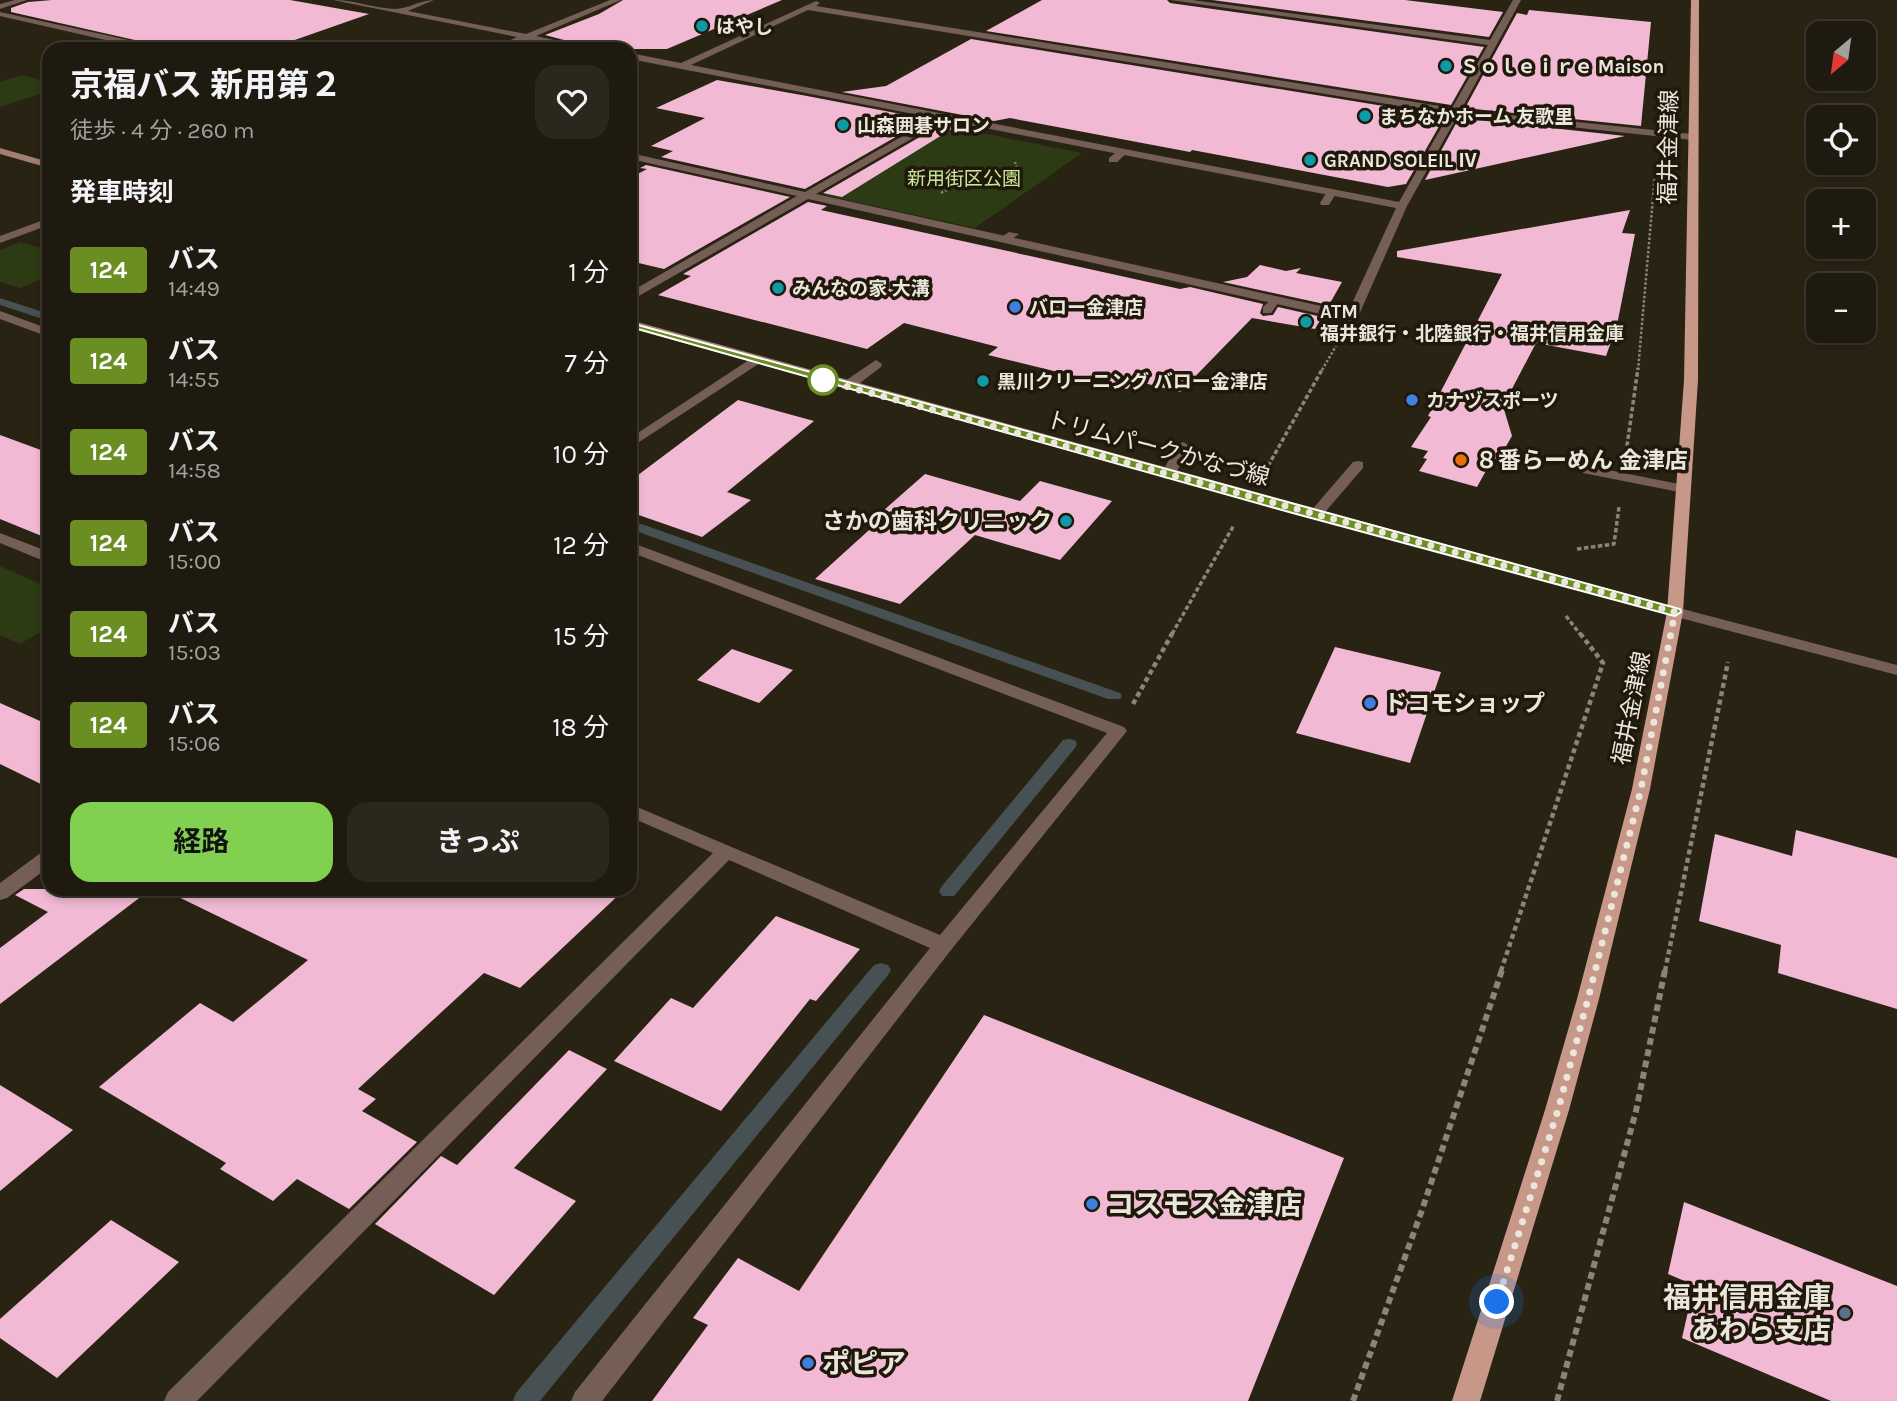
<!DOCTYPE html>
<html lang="ja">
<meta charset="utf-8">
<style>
:root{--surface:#1f1a0f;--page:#2c271d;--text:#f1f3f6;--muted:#a1a19e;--line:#3c382f;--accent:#82d050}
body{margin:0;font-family:Karla,"Noto Sans JP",sans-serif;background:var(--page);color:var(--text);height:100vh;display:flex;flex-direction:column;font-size:26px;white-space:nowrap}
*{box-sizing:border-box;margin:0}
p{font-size:23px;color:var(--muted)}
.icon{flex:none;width:38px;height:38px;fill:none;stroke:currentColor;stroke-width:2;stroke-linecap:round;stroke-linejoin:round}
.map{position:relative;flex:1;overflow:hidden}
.sheet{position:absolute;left:42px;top:42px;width:595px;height:854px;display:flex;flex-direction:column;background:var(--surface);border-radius:21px;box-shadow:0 4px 10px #0003,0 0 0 2px var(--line)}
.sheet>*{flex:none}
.badge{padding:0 14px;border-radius:5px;font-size:24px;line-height:46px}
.needle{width:46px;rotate:209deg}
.controls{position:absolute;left:1806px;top:21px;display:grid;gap:14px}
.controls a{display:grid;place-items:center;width:70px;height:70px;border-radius:14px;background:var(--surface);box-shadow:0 4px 10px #0003,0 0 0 2px var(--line);font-size:35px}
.you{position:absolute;width:35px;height:35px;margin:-18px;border:5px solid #fff;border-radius:50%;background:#1a73e8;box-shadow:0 0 0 10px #1a73e833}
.map>.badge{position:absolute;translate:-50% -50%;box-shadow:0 0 0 4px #fff}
h2{padding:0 28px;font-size:26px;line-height:63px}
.round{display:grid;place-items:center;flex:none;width:74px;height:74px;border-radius:21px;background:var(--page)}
.head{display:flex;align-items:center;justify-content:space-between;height:119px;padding:0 28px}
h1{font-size:33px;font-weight:700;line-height:52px}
.action{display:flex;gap:14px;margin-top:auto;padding:14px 28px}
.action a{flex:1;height:80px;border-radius:21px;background:var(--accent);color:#111;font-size:28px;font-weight:700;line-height:80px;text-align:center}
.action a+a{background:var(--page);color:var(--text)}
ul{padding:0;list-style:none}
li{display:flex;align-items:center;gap:21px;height:91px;padding:0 28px}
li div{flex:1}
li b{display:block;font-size:26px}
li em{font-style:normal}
li .badge{min-width:77px;font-weight:700;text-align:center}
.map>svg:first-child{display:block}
.green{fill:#2c3b13}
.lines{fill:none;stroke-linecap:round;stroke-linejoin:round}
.stream{fill:#475052;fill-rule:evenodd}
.building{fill:#f1b9d3}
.path-far3{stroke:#8a8578;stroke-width:2.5;stroke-dasharray:2.5 2;stroke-linecap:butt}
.path-far2{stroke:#8a8578;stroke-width:3.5;stroke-dasharray:4.5 2.5;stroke-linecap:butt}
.path-far1{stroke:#8a8578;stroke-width:4.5;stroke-dasharray:5 3.5;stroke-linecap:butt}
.path{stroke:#8a8578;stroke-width:6;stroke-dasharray:7 4.5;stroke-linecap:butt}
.lane{fill:#755e56;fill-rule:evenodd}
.street{fill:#755e56;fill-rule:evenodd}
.secondary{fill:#a37e72;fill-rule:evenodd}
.primary{fill:#c79788;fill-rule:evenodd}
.line{fill:#6b8e23;stroke:#fff;stroke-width:2}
.walk{stroke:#eae6dc;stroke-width:7;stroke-dasharray:0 12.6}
.culture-dot{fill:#0f9aa8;stroke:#20190b;stroke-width:2.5}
.shop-dot{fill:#3f7fe0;stroke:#20190b;stroke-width:2.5}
.stop-dot{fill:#fff;stroke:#6b8e23;stroke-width:3.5}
.food-dot{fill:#e8710a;stroke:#20190b;stroke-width:2.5}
.service-dot{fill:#5c6f8a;stroke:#20190b;stroke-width:2.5}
.labels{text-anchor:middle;stroke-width:7;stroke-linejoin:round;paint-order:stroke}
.far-poi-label{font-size:19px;font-weight:bold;fill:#eae6dc;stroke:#20190b;text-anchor:start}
.far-park-label{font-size:19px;fill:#c8e89d;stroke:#20190b}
.street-label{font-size:23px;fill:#eae6dc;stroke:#20190b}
.poi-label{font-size:23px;font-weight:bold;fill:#eae6dc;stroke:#20190b;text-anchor:start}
.near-poi-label{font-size:28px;font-weight:bold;fill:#eae6dc;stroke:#20190b;text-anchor:start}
</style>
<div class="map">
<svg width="1897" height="1401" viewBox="0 0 1897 1401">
<rect width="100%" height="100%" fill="#292314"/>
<path class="green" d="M21 75 49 82V91L0 107V82Z
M941 125 1082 153 975 228 824 195Z
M20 242 49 250V276L20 288 0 282V250Z
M0 566 49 588V627L20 644 0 635Z"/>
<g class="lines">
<path class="stream" d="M0 298 49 314V321L0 305Z
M630 520 1120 693 1122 696 1120 699H1108L630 529Z
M1069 739 1075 740 1077 744 1075 748 954 896H942L939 891 942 886 1063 740Z
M881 963 888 965 891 970 888 975 540 1401H513L516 1393 874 965Z"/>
</g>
<path class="building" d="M52 0H290L369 14 269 49H236L221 46 214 48 187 43 170 48 11 12V8L28 2Z
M623 0H782L667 49H598L545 35 599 14Z
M1042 0H1167L1170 3 1484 47 1451 105 986 31Z
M1212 0H1405L1503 12 1489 37Z
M1529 10 1651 22 1641 126 1465 108 1517 13 1527 15Z
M971 39 1445 116 1406 184 1388 187 1192 150 1190 152 1010 118 994 121 842 92 886 86Z
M525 43 545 44 573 49H516L515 46Z
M717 80 807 96 927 119 805 189 661 157 673 151 651 146 705 118 656 108Z
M1459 118 1625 136 1425 180Z
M944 123 961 126 955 127 842 197 823 193Z
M646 165 790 197 664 269 630 261V178L647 169 640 168Z
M808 202 827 206 821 210 1180 289 1190 287 1263 304 1260 313 1263 316 1273 315 1278 307 1322 317 1315 329 1252 318 1180 392 1136 381 1127 389 988 355 998 347 904 323 867 349 658 295 691 276 683 274Z
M1630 210 1622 233 1635 234 1617 325 1606 356 1536 343 1503 406 1512 436 1498 460 1493 458 1477 487 1419 471 1427 459 1423 458 1428 451 1411 447 1431 417 1428 416 1502 274 1397 257V251Z
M1260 265 1286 271 1301 268 1296 273 1342 282 1329 305 1223 282 1247 277Z
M738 400 814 421 727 492 751 500 702 537 630 512V481Z
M0 435 49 453V539L0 519Z
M925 474 1020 501 1040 481 1112 501 1060 560 975 535 900 604 815 579 889 512 884 510Z
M1335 647 1441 672 1410 763 1296 733Z
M732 649 793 670 759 703 697 680Z
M0 703 49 725V788L0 764Z
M1796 830 1897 858V1009L1778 973 1781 945 1699 921 1715 834 1792 856Z
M24 889H151L0 1004V948L48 912 15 895Z
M162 889H625L520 988 484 973 358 1089 376 1099 362 1111 417 1142 349 1209 297 1179 273 1201 220 1169 226 1163 99 1087 200 1003 233 1022 308 960Z
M776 916 860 949 816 1001 810 999 721 1111 614 1061 671 998 693 1008Z
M984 1015 1344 1158 1248 1401H652L708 1325 693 1318 738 1258 799 1291Z
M569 1050 607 1069 514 1168 576 1201 494 1295 375 1224 441 1156 457 1165Z
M0 1085 73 1130 0 1191Z
M1684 1202 1897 1286V1401H1831L1682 1338 1694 1285 1668 1274Z
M111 1220 179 1262 57 1378 0 1338V1319Z"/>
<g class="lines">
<path class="path-far3" d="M941 193C965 179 993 182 1017 169L1015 162
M1322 370 1336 346
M1638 370 1656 163"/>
<path class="path-far2" d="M1627 446 1638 368
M1268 466 1323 368
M1577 549 1614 544 1619 507
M1566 616 1580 634
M1172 634 1234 525"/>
<path class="path-far1" d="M1133 704 1173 632
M1501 971 1603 663 1579 632
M1665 971 1728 662"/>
<path class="path" d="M1353 1401 1422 1210 1502 970
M1557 1401 1636 1111 1665 970"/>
<path class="lane" d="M1119 150 1128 152 1117 162H1109V158Z
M1328 190 1337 192 1329 205H1321L1320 203Z
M1009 232 1019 234 1008 242H1000V238Z
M1273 298 1279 302 1271 313H1263V307Z
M876 360 882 364 881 367 852 389H842V383Z
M1183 442 1190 446 1175 475 1168 479 1163 478 1161 475 1176 446Z
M1358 461 1363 462V468L1320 518H1310L1308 515 1310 512 1353 462Z
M1588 466 1684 485 1691 489 1684 493 1583 473 1581 470Z"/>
<path class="street" d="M15 0H27L0 9V4Z
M333 0C354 0 374 8 395 9 408 9 420 0 434 0L408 11 526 34 610 0H621L536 36 595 49C573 49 551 39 529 40 516 40 505 49 492 49L517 37Z
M1170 0H1192L1490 40 1513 0H1521L1461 110 1692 134 1697 137 1692 140 1458 115 1407 206 1358 317 1352 321 808 199 630 301V292L797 196 630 159V153L805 192 934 118 630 59V53L681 63 816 1 820 3 816 6 1452 108 1488 45ZM808 10 1449 114 1399 202 691 65ZM944 120 1396 208 1348 312 816 194Z
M0 12 156 46 160 49H145L0 16Z
M49 218V225L0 243V236Z
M0 311 49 329V337L0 319Z
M755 356 760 357V363L630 448V438Z
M0 533 49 552V563L0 543Z
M630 542 1124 727 1127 731 951 950 602 1401H571L575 1392 930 948 729 860 197 1401H164L168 1392 713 853 630 817V804L940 935 1107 733 630 552Z
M1675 607 1897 665V675L1669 615 1667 612 1669 609Z
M49 850V867L7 898 0 900V883L42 852Z"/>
<path class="secondary" d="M0 148 49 162V168L0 154Z
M630 320 1681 609 1683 612 1675 617 1669 615 1310 518 630 328Z"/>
<path class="primary" d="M1691 0H1699L1698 380 1683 612 1650 789 1599 999 1569 1110 1480 1401H1452L1545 1110 1577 999 1632 789 1667 612 1684 380Z"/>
</g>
<path class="line" d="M627 322 1680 609 1681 612 1675 616 1671 615 1289 512 627 326Z"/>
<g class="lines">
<path class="walk" d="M823 380 1675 612 1641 789 1588 999 1558 1110 1497 1302"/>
</g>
<g class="culture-dot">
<circle cx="702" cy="26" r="7"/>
<circle cx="1446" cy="66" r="7"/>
<circle cx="1365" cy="116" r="7"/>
<circle cx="843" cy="125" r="7"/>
<circle cx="1310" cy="160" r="7"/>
<circle cx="778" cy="288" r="7"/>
<circle cx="1306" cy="322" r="7"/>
<circle cx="983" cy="381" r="7"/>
<circle cx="1066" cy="521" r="7"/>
</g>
<g class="shop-dot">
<circle cx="1015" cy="307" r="7"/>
<circle cx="1412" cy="400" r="7"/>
<circle cx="1370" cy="703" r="7"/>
<circle cx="1092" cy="1204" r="7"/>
<circle cx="808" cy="1363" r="7"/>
</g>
<circle class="stop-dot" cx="823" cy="380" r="14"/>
<circle class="food-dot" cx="1461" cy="460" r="7"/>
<circle class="service-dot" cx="1845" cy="1313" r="7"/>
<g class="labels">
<g class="far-poi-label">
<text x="716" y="33">はやし</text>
<text x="1460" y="73">Ｓｏｌｅｉｒｅ Maison</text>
<text x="1379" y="123">まちなかホーム 友歌里</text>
<text x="857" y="132">山森囲碁サロン</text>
<text x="1324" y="167">GRAND SOLEIL Ⅳ</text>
<text x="792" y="295">みんなの家 大溝</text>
<text x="1029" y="314">バロー金津店</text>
<text x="1320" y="318">ATM<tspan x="1320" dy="22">福井銀行・北陸銀行・福井信用金庫</tspan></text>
<text x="997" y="388">黒川クリーニング バロー金津店</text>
<text x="1426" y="407">カナヅスポーツ</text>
</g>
<g class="far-park-label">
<text x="964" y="185">新用街区公園</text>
</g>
<g class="street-label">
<text transform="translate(1668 147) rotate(-89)" y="8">福井金津線</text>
<text transform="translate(1158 448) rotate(15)" y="8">トリムパークかなづ線</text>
<text transform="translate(1631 708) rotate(-79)" y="8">福井金津線</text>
</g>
<g class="poi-label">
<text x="1475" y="468">８番らーめん 金津店</text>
<text x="1052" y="529" text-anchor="end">さかの歯科クリニック</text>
<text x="1384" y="711">ドコモショップ</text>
</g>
<g class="near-poi-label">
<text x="1106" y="1214">コスモス金津店</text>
<text x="1831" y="1307" text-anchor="end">福井信用金庫<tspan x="1831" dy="32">あわら支店</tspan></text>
<text x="822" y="1373">ポピア</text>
</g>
</g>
</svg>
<div class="controls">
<a><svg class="needle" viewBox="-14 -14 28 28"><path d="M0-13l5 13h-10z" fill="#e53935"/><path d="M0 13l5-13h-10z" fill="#a1a19e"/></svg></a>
<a><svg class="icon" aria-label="locate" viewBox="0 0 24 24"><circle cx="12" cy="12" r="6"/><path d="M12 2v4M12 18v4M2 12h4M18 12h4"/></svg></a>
<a>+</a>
<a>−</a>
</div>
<div class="you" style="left:1497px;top:1302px"></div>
<section class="sheet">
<div class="head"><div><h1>京福バス 新用第２</h1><p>徒歩 · 4 分 · 260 m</p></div><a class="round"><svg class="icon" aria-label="heart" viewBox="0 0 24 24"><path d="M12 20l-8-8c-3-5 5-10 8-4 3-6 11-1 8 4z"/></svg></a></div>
<h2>発車時刻</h2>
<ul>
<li><span class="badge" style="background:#6b8e23;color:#fff">124</span><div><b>バス</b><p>14:49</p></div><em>1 分</em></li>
<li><span class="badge" style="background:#6b8e23;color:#fff">124</span><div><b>バス</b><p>14:55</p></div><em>7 分</em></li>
<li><span class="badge" style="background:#6b8e23;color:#fff">124</span><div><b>バス</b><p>14:58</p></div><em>10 分</em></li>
<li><span class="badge" style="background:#6b8e23;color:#fff">124</span><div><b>バス</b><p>15:00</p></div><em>12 分</em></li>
<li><span class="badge" style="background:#6b8e23;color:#fff">124</span><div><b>バス</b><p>15:03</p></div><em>15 分</em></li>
<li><span class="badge" style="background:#6b8e23;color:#fff">124</span><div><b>バス</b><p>15:06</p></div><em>18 分</em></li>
</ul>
<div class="action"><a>経路</a><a>きっぷ</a></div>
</section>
</div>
